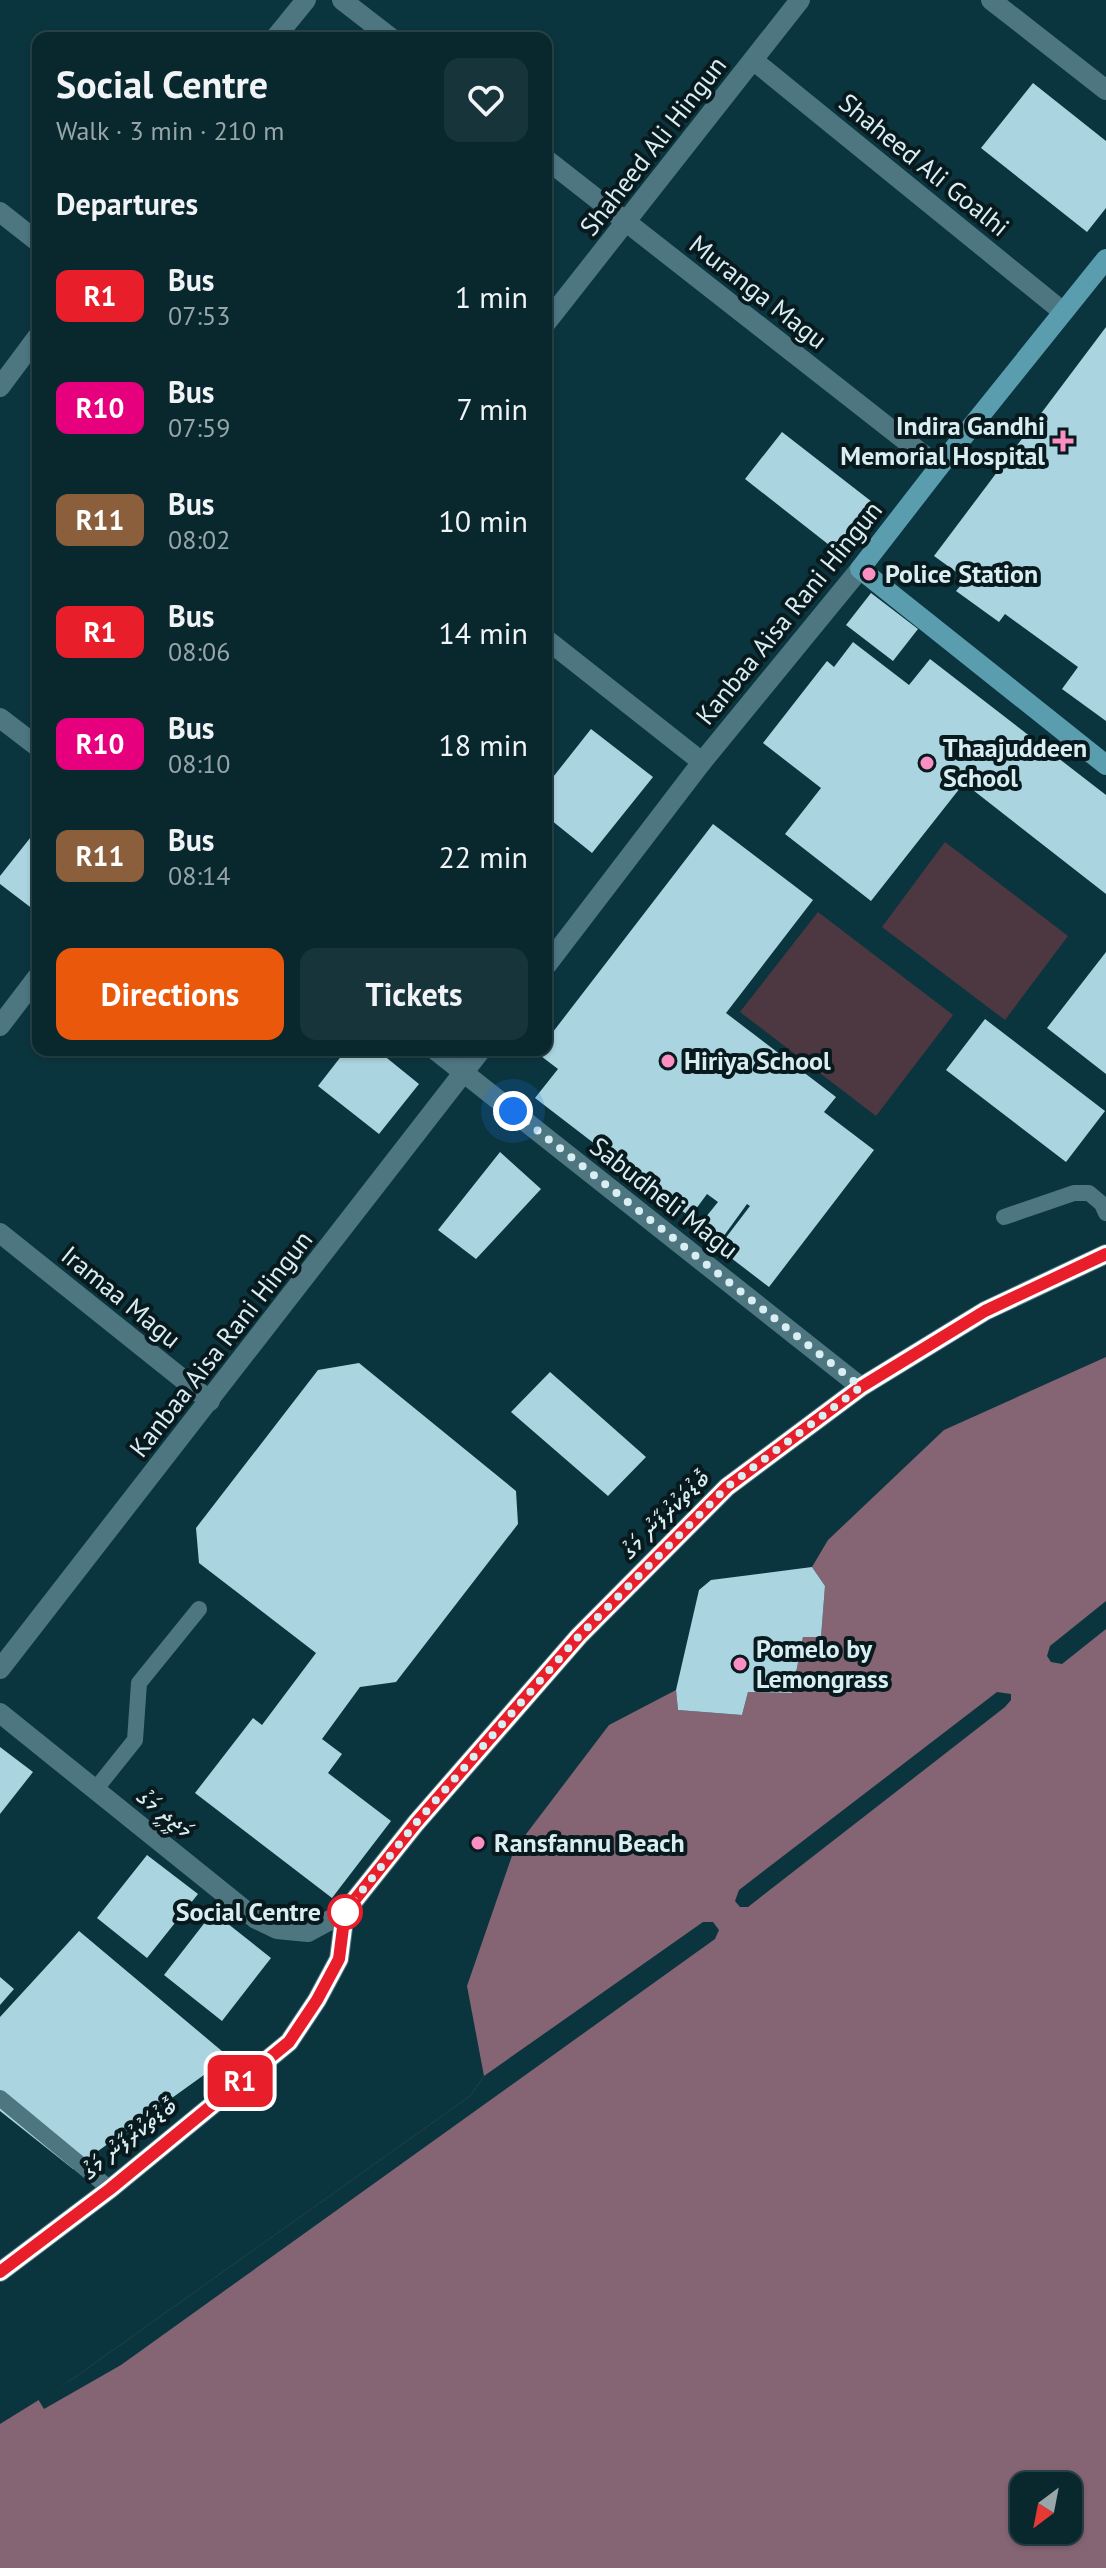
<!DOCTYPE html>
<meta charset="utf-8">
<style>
:root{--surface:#08282e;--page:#16343a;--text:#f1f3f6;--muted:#98a6aa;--line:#29444a;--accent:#ea580c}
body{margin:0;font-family:"PT Sans","Noto Sans Thaana",sans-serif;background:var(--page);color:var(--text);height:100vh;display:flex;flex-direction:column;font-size:30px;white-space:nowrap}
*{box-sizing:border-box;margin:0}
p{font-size:26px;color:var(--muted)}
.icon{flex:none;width:44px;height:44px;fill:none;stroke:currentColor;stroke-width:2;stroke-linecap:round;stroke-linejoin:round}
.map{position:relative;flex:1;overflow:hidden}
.sheet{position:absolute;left:32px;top:32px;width:520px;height:1024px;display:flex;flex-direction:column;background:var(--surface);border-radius:16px;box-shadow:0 2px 6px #0004,0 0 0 2px var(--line)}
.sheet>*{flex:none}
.badge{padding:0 16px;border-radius:12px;font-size:28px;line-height:52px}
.needle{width:52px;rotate:212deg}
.tools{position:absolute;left:1010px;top:2472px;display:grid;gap:16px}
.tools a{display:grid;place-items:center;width:72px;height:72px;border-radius:16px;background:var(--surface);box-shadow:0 2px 6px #0004,0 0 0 2px var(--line);font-size:40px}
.you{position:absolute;width:40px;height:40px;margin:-20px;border:6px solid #fff;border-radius:50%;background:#1a73e8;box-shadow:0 0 0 12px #1a73e833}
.map>.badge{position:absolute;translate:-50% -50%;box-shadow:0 0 0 4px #fff}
h2{padding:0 24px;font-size:30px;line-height:72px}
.round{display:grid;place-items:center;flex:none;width:84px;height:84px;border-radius:16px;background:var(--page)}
.overview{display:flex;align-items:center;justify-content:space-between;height:136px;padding:0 24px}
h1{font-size:38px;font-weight:600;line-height:60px}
.action{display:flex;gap:16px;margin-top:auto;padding:16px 24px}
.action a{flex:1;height:92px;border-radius:16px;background:var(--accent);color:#fff;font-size:32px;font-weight:600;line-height:92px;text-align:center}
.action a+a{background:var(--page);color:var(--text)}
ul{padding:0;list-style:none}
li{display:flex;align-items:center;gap:24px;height:112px;padding:0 24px}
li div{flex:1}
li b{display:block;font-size:30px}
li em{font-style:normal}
li .badge{min-width:88px;font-weight:700;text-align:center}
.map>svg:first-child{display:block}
.green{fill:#4d3841}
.water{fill:#856473;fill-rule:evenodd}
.pier{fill:#0b353e}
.building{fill:#aad4df}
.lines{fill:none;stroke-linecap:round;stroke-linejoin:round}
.service{stroke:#4d7680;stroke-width:16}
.minor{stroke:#4d7680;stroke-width:20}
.tertiary{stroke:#4d7680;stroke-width:20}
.secondary{stroke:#5a9dae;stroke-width:20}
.line-casing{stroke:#fff;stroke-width:18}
.line{stroke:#e91e2b;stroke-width:12}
.walk{stroke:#d9eef3;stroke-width:8;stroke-dasharray:0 14.4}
.poi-dot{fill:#fb8fc4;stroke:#091a1e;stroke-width:3}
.stop-dot{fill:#fff;stroke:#e91e2b;stroke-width:4}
.labels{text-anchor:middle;stroke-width:8;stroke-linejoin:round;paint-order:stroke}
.street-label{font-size:26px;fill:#d9eef3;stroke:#091a1e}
.poi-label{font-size:26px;font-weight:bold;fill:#d9eef3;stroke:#091a1e;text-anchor:start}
.stop-label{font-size:26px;font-weight:bold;fill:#d9eef3;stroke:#091a1e;text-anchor:end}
</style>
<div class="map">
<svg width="1106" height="2568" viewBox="0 0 1106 2568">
<rect width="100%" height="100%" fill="#0b353e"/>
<path class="green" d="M945 842 1068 936 1005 1020 882 927Z
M818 912 953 1015 876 1116 740 1012Z"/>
<path class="water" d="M1106 1357V2568H0V2424L71 2380 470 2096 484 2076 467 1986 514 1850 609 1725 676 1690 678 1710 742 1715 748 1692 792 1693 803 1637H821L825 1586 812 1567 828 1540 944 1430ZM1024 2486H1068V2530H1024Z"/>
<path class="pier" d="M1106 1601V1629L1062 1664 1051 1662 1047 1656 1050 1646Z
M997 1692 1011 1694V1700L1005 1707 748 1907H740L735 1901 739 1890Z
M703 1922H713L719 1930 715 1939 121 2365 44 2409 38 2399 71 2380 470 2096 484 2076Z"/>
<path class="building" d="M1033 83 1106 141V208L1087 232 981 148Z
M1106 327V721L1062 689 1078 667 1005 614 999 622 956 591 966 579 934 556Z
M782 432 885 512 847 559 745 479Z
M871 593 918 629 893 661 846 625Z
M853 642 909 685 930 659 1106 795V894L964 783 871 901 785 834 821 788 763 743 827 661 834 667Z
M591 729 653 777 592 853 546 816V786Z
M713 824 813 900 726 1013 836 1097 824 1112 874 1150 769 1287 718 1248 750 1206 747 1204 718 1244 697 1228 718 1202 707 1194 690 1217 535 1098 558 1069 537 1053 546 1050V1041Z
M38 828V913L0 884V876Z
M1106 952V1074L1047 1028Z
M985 1019 1105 1111 1066 1162 946 1070Z
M346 1050H377L419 1084 379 1134 318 1086Z
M500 1152 541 1189 476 1259 438 1230Z
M359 1363 516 1491 518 1524 396 1682 360 1687 322 1739 342 1754 328 1773 391 1821 332 1898 195 1793 253 1718 262 1725 316 1653 199 1563 196 1528 318 1370Z
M550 1372 646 1457 608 1496 511 1412Z
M812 1567 825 1586 821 1637H803L792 1693 748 1692 742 1715 678 1710 676 1690 699 1590 711 1580Z
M0 1747 33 1772 0 1814Z
M147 1855 198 1894 147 1958 97 1918Z
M213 1912 271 1958 222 2021 164 1975Z
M79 1931 229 2057 73 2169 0 2111V2017Z
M0 1977 14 1989 0 2005Z"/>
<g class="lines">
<path class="service" d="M1004 1217 1074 1193H1089L1102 1204 1106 1213
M95 1790 135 1740 139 1683 199 1609
M0 2098 110 2189"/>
<path class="minor" d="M342 0 391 38
M991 0 1106 90
M275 38 306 0
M753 60 1062 311
M546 159 939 467
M0 212 38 242
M546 323 800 0
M0 387 38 336
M546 639 702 762
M0 718 38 747
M0 1026 38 976
M435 1050 861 1387
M0 1233 210 1401"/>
<path class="tertiary" d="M546 966 702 762 860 569
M0 1669 481 1050
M0 1713 256 1919 277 1929 308 1932 345 1912 416 1823 579 1636 727 1487 861 1387 985 1311 1106 1254
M0 2272 110 2189 289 2042 317 2000 339 1959 345 1912"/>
<path class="secondary" d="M1106 259 939 467 860 569 1106 765"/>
</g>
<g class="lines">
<defs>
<path id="line" d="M0 2272 110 2189 289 2042 317 2000 339 1959 345 1912 416 1823 579 1636 727 1487 861 1387 985 1311 1106 1254"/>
</defs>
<use href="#line" class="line-casing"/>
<use href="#line" class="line"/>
<path class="walk" d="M345 1912 416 1823 579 1636 727 1487 861 1387 513 1111"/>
</g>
<g class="poi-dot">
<path d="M1059 429h8v8h8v8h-8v8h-8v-8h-8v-8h8z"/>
<circle cx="869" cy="574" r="8"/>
<circle cx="927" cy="763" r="8"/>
<circle cx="668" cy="1061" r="8"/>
<circle cx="740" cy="1664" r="8"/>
<circle cx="478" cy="1843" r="8"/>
</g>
<circle class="stop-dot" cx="345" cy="1912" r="16"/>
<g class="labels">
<g class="street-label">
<text transform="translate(653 146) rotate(-52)" y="9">Shaheed Ali Hingun</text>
<text transform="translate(924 165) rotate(39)" y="9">Shaheed Ali Goalhi</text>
<text transform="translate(758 292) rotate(38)" y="9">Muranga Magu</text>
<text transform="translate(789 613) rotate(-51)" y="9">Kanbaa Aisa Rani Hingun</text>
<text transform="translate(664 1198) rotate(38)" y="9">Sabudheli Magu</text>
<text transform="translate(121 1297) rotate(39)" y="9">Iramaa Magu</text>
<text transform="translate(221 1344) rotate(-52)" y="9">Kanbaa Aisa Rani Hingun</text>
<text transform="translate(665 1514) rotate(-45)" y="9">ބޮޑުތަކުރުފާނު މަގު</text>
<text transform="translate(165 1813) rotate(39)" y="9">މަޖީދީ މަގު</text>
<text transform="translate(129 2138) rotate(-39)" y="9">ބޮޑުތަކުރުފާނު މަގު</text>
</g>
<g class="poi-label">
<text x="1045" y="435" text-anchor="end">Indira Gandhi<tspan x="1045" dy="30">Memorial Hospital</tspan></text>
<text x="885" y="583">Police Station</text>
<text x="943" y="757">Thaajuddeen<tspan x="943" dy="30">School</tspan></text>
<text x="684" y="1070">Hiriya School</text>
<text x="756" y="1658">Pomelo by<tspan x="756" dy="30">Lemongrass</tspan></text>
<text x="494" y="1852">Ransfannu Beach</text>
</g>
<g class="stop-label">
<text x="321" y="1921">Social Centre</text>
</g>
</g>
</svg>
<div class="tools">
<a><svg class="needle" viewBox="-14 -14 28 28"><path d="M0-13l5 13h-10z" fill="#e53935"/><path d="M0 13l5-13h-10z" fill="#98a6aa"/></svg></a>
</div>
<div class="you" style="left:513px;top:1111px"></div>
<b class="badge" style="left:240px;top:2081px;background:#e91e2b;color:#fff">R1</b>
<section class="sheet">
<div class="overview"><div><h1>Social Centre</h1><p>Walk · 3 min · 210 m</p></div><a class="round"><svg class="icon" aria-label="heart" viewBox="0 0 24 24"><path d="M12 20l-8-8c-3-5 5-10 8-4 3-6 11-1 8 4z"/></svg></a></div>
<h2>Departures</h2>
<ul>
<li><span class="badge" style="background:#e91e2b;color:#fff">R1</span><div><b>Bus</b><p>07:53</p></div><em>1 min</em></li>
<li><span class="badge" style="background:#e6007e;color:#fff">R10</span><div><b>Bus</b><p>07:59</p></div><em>7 min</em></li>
<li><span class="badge" style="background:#8b5e3c;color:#fff">R11</span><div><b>Bus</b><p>08:02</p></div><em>10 min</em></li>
<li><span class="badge" style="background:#e91e2b;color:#fff">R1</span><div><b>Bus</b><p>08:06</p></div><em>14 min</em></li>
<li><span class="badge" style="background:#e6007e;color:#fff">R10</span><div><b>Bus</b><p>08:10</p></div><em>18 min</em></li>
<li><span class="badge" style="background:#8b5e3c;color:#fff">R11</span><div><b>Bus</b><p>08:14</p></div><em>22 min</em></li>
</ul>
<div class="action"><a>Directions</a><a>Tickets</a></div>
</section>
</div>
